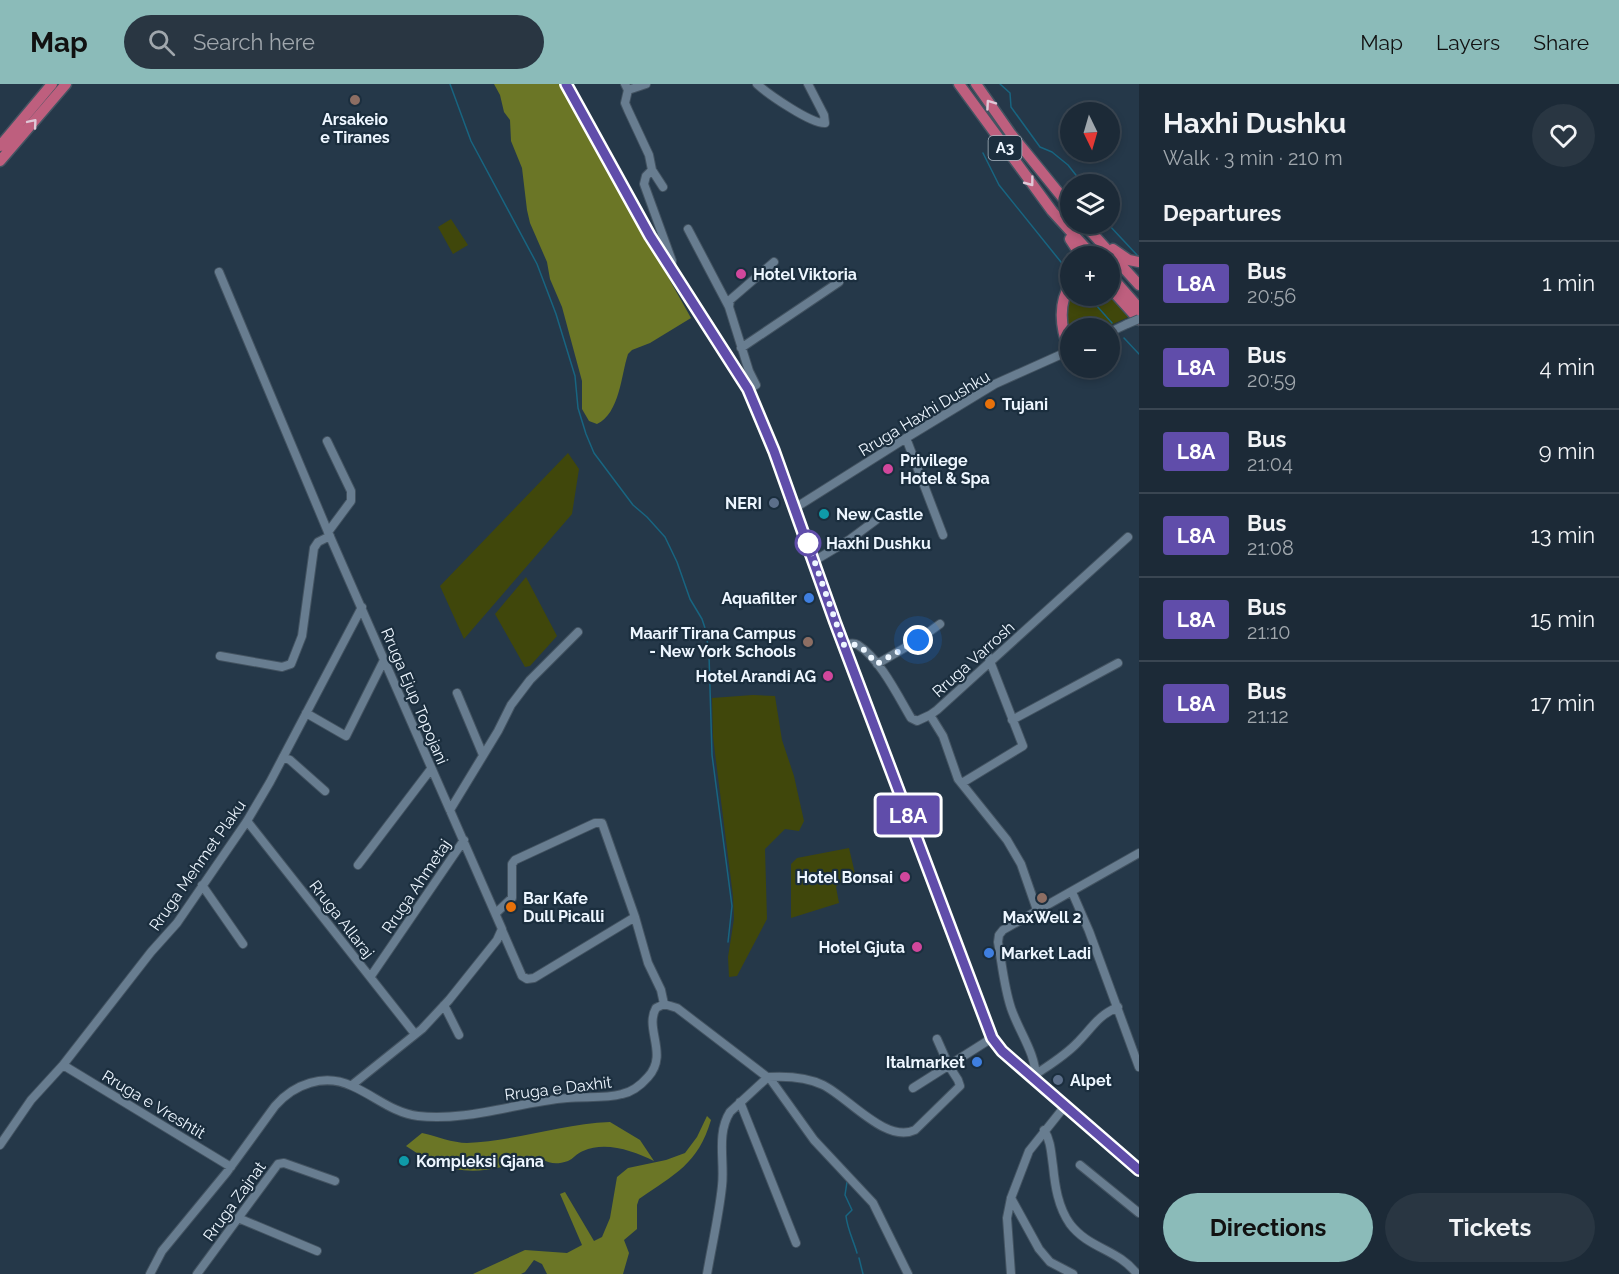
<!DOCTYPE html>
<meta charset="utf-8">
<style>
:root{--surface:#1c2a37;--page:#293642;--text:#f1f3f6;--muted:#a0a7ad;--line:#3a4652;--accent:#8bbbb9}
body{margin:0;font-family:Raleway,sans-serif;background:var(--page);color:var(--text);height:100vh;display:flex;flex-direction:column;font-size:22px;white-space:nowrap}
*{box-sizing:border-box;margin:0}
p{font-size:20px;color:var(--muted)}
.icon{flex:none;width:33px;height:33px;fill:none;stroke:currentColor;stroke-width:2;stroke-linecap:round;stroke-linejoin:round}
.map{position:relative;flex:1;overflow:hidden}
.details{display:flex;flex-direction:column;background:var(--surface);width:480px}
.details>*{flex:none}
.badge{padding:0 12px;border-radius:4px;font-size:21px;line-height:39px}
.needle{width:39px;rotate:175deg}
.buttons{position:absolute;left:1060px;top:18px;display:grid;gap:12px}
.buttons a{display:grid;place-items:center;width:60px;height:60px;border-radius:50%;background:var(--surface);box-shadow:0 3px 9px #0003,0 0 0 2px var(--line);font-size:30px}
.you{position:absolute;width:30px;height:30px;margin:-15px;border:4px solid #fff;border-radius:50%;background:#1a73e8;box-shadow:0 0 0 9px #1a73e833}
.map>.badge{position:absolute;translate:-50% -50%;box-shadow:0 0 0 3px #fff}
h2{padding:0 24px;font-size:22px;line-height:54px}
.round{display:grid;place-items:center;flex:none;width:63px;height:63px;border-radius:32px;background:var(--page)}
.overview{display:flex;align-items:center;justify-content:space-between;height:102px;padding:0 24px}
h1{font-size:28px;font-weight:700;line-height:45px}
.action{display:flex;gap:12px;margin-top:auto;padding:12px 24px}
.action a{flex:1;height:69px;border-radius:36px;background:var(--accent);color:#111;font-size:24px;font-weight:700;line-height:69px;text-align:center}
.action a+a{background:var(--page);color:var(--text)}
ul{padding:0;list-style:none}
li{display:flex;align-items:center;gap:18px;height:84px;padding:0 24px;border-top:2px solid var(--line)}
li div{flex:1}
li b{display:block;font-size:22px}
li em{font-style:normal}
li .badge{min-width:66px;font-weight:700;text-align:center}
header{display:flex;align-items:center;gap:36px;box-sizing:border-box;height:84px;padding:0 30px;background:var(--accent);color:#111}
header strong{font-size:28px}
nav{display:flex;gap:33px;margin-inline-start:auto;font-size:21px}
.search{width:420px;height:54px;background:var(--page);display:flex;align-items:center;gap:15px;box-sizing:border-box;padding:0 21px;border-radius:33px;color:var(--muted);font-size:22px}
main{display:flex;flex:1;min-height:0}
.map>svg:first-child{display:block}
.green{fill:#40470b}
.forest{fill:#6b7626}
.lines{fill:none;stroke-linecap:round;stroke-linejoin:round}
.stream{stroke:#186581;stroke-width:1.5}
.minor-casing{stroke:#435361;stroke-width:10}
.major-casing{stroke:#435361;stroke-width:11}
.highway-casing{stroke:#435361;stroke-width:13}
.minor{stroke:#687d90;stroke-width:8}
.major{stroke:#9c6b85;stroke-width:9}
.highway{stroke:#be5f7e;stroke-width:10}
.minor-bridge-casing{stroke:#435361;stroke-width:10;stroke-linecap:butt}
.minor-bridge{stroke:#687d90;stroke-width:8}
.oneway{stroke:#dfc9d8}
.line-casing{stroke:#fff;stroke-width:14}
.line{stroke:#604daa;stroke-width:9}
.walk{stroke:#edf6ff;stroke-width:6;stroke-dasharray:0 10.8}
.education-dot{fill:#8d6e63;stroke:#1b2e3e;stroke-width:2}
.hotel-dot{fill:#d1479c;stroke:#1b2e3e;stroke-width:2}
.food-dot{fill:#e8710a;stroke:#1b2e3e;stroke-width:2}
.service-dot{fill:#5c6f8a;stroke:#1b2e3e;stroke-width:2}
.culture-dot{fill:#0f9aa8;stroke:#1b2e3e;stroke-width:2}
.stop-dot{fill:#fff;stroke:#604daa;stroke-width:3}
.shop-dot{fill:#3f7fe0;stroke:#1b2e3e;stroke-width:2}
.labels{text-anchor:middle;stroke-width:4.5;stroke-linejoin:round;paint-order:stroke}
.shield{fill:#1b2e3e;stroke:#aebac5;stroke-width:1.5}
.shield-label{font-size:15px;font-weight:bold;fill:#edf6ff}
.poi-label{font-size:16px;font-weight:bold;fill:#edf6ff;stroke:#1b2e3e;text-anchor:start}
.street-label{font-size:16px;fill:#edf6ff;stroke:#1b2e3e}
.stop-label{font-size:16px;font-weight:bold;fill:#edf6ff;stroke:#1b2e3e;text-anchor:start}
</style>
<header>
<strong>Map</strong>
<div class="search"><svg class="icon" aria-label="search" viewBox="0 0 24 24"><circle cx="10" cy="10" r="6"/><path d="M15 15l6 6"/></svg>Search here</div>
<nav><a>Map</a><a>Layers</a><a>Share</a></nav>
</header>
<main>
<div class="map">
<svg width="1139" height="1190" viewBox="0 0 1139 1190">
<rect width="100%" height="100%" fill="#253849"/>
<path class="green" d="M451 135 468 161 453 170 438 143Z
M1071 208V212H1110L1131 232 1104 244H1071V251L1066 233Z
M568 369 579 385 572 430 464 555 440 502Z
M526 493 557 552 530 582 525 583 495 530Z
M753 611 775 612 782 656 794 692 804 737 799 747 785 745 765 765 767 835 737 892 729 893 728 873 734 835 733 812 713 653 712 614Z
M849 764 856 794 839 799 836 803 839 819 791 834V780L797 774Z"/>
<path class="forest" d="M494 0H563C607 77 647 157 691 234L650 259 632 266 628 270C621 291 620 329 597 340L589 337 582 325V297L562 223 550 195 547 178 530 139 527 126 522 84 511 57 510 36 504 28 500 11Z
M707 1032 711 1036C698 1080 675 1090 639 1115L637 1121V1145L624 1156 629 1169 623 1190H547L542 1180 534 1176 525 1188 521 1190H473L525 1166 567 1169 582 1161 560 1110 565 1108 594 1157 602 1153 610 1134 617 1093 628 1084 666 1076 685 1069 697 1053Z
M610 1038 640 1056 654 1077C633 1067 606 1057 583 1067 577 1069 573 1075 568 1077 548 1084 544 1073 532 1073 529 1074 508 1082 502 1083 462 1092 439 1084 406 1062L422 1049C436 1052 453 1059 467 1059 515 1057 562 1040 610 1038Z"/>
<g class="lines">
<path class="stream" d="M450 0 471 57 537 180 556 230 575 292 578 324 586 350 594 369 633 421 647 433 665 453 677 478 690 515 702 535 706 547 709 571 712 671 732 822 728 858
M1000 0 1010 9 1011 23 1040 63 1052 68 1068 81 1083 100
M983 69 999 101 1069 188
M1108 140 1137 171
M1088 212 1112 239
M1124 254 1139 270
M847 1098 845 1111 852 1126 846 1132C847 1144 854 1158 857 1169
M859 1174 863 1190"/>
<defs>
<path id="minor" d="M625 0 628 6 625 19 628 26 649 71 652 86 663 103
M757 0C768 10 811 40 825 39L824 31 808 0
M628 6 646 0
M652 86 646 92 644 100 672 177 671 185
M688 145 729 223
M219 188 328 448 502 845 497 856 449 916 422 945 352 1001
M1110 248 1127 240
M741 264 839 198
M748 305 756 301 749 287 729 223 730 216 774 178
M906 354 943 451
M327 357 351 407V417L328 448
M795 424 906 354 995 300 1071 266
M814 477 849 456 876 436
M844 561C849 560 853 558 858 561 880 575 898 612 911 634L917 637 930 631 937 626 1128 453
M220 572 282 583 291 580 302 552 314 464 318 458 330 452
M877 580 918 556 940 540
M457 609 483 671
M306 629 346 652 384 576
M930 631 943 652 958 695 1007 756 1021 780 1037 826
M1012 636 1118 579
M283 673 290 676 325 707
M962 699 1023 662 986 567
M450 726 498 647 511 621 530 596 578 548
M247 737 415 950
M358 781 431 685
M202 801 243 860
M1072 808 1089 847 1139 983
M496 829 512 814V780L515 776 595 739H602L635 833 648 879 661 906 664 920
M502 846 522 892 527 895 534 894 635 833
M371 892 464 756
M444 921 459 951
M63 981 231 1083
M1036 990C1051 980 1066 971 1078 958 1093 943 1097 932 1118 923
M1036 995C1036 969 1019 948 1011 924 1004 903 1002 880 998 858L999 851 1003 846 1139 769
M913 1004 992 954
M740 1018 796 1159
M1044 1046C1051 1057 1051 1069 1053 1082 1055 1102 1058 1123 1070 1140 1089 1165 1118 1165 1137 1190
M0 1061 31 1016 63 981 151 868 177 839 247 737 270 698 362 523
M1080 1081 1139 1129
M1011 1114 1039 1165 1050 1178 1073 1190
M238 1134 317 1167
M150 1190 162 1167 227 1088 275 1022C294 1000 324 989 352 1002 375 1012 393 1029 418 1032 466 1038 519 1018 567 1014 585 1012 604 1015 622 1010 632 1008 641 1001 648 993 669 970 644 945 656 924L664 920 677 924 771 996 814 1056 873 1119 908 1190
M197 1190 278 1080 284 1079 335 1097
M707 1190C712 1161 719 1131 722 1102 725 1078 716 1050 730 1028L768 993C785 992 807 993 823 1001 848 1013 886 1060 915 1046L960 1002 958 996 949 982 937 955
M1011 1190 1007 1134 1011 1114 1029 1067 1065 1022"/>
<path id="major" d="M566 0 650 152 748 305 775 367 831 528 992 954 1002 967 1139 1086"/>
<path id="highway" d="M959 0 1052 127 1093 172
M976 0 1011 50 1071 124
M0 62 52 0
M0 77 66 0
M1084 140 1139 201
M1070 155 1081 172
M1113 165 1129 176 1139 178
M1110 191 1139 224
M1110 204 1139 236
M1069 266C1061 245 1057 220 1071 199"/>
</defs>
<use href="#minor" class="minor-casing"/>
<use href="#major" class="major-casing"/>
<use href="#highway" class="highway-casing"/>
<use href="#minor" class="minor"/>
<use href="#major" class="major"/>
<use href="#highway" class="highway"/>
<defs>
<path id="minor-bridge" d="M1127 240 1139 235"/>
</defs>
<use href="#minor-bridge" class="minor-bridge-casing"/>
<use href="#minor-bridge" class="minor-bridge"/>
</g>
<defs><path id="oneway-chevron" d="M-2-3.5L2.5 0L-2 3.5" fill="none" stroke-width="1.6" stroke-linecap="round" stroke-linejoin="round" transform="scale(1.5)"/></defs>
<g class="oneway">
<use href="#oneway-chevron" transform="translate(990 20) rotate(-125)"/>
<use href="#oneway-chevron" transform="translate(33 39) rotate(-50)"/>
<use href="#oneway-chevron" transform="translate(1030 98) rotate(53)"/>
</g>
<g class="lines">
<defs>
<path id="line" d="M566 0 650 152 748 305 774 367 835 538 992 954 1002 967 1139 1086"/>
</defs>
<use href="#line" class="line-casing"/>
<use href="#line" class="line"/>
<path class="walk" d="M808 459 844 561C861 557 866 569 877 580L918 556"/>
</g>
<g class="education-dot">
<circle cx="355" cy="16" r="6"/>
<circle cx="808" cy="558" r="6"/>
<circle cx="1042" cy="814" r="6"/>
</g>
<g class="hotel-dot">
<circle cx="741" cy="190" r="6"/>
<circle cx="888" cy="385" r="6"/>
<circle cx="828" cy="592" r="6"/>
<circle cx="905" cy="793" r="6"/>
<circle cx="917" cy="863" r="6"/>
</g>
<g class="food-dot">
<circle cx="990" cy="320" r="6"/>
<circle cx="511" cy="823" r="6"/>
</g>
<g class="service-dot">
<circle cx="774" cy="419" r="6"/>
<circle cx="1058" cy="996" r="6"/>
</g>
<g class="culture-dot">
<circle cx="824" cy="430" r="6"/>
<circle cx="404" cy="1077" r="6"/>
</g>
<circle class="stop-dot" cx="808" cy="459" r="12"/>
<g class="shop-dot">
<circle cx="809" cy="514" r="6"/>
<circle cx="989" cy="869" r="6"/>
<circle cx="977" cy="978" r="6"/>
</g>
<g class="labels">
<rect class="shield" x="988.5" y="52" width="33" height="24" rx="4.5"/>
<g class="shield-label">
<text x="1005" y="69">A3</text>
</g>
<g class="poi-label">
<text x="355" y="41" text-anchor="middle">Arsakeio<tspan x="355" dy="18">e Tiranes</tspan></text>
<text x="753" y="196">Hotel Viktoria</text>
<text x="1002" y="326">Tujani</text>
<text x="900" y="382">Privilege<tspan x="900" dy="18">Hotel &amp; Spa</tspan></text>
<text x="762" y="425" text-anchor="end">NERI</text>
<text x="836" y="436">New Castle</text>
<text x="797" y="520" text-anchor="end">Aquafilter</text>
<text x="796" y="555" text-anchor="end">Maarif Tirana Campus<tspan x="796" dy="18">- New York Schools</tspan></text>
<text x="816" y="598" text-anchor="end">Hotel Arandi AG</text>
<text x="893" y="799" text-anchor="end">Hotel Bonsai</text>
<text x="523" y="820">Bar Kafe<tspan x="523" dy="18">Dull Picalli</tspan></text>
<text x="1042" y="839" text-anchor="middle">MaxWell 2</text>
<text x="905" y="869" text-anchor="end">Hotel Gjuta</text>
<text x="1001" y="875">Market Ladi</text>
<text x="965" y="984" text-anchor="end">Italmarket</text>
<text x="1070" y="1002">Alpet</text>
<text x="416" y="1083">Kompleksi Gjana</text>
</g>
<g class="street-label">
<text transform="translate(924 329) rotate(-31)" y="6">Rruga Haxhi Dushku</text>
<text transform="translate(973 575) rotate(-42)" y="6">Rruga Varrosh</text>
<text transform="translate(415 612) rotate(67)" y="6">Rruga Ejup Topojani</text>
<text transform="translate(197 781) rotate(-55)" y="6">Rruga Mehmet Plaku</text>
<text transform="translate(416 802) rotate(-56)" y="6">Rruga Ahmetaj</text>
<text transform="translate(342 835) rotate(52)" y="6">Rruga Allaraj</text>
<text transform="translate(558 1004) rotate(-7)" y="6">Rruga e Daxhit</text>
<text transform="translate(154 1020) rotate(31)" y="6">Rruga e Vreshtit</text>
<text transform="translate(234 1117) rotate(-54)" y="6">Rruga Zajnat</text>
</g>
<g class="stop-label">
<text x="826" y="465">Haxhi Dushku</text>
</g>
</g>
</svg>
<div class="buttons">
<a><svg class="needle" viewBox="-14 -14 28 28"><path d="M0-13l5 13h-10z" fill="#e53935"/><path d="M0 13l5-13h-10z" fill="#a0a7ad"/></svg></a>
<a><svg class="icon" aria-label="layers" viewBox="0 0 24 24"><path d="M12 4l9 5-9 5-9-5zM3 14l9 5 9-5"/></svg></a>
<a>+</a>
<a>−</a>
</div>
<div class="you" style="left:918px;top:556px"></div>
<b class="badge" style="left:908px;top:731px;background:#604daa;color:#fff">L8A</b>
</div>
<section class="details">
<div class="overview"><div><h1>Haxhi Dushku</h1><p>Walk · 3 min · 210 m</p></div><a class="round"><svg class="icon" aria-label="heart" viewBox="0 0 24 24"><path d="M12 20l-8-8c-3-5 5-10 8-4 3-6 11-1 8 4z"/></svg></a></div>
<h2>Departures</h2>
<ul>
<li><span class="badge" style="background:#604daa;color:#fff">L8A</span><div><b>Bus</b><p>20:56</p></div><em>1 min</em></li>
<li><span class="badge" style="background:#604daa;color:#fff">L8A</span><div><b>Bus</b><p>20:59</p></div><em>4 min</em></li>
<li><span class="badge" style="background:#604daa;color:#fff">L8A</span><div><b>Bus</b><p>21:04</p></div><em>9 min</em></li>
<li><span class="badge" style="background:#604daa;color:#fff">L8A</span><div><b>Bus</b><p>21:08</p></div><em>13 min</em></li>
<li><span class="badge" style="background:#604daa;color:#fff">L8A</span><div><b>Bus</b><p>21:10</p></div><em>15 min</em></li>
<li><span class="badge" style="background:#604daa;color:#fff">L8A</span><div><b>Bus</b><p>21:12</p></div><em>17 min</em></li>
</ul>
<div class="action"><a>Directions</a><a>Tickets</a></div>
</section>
</main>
